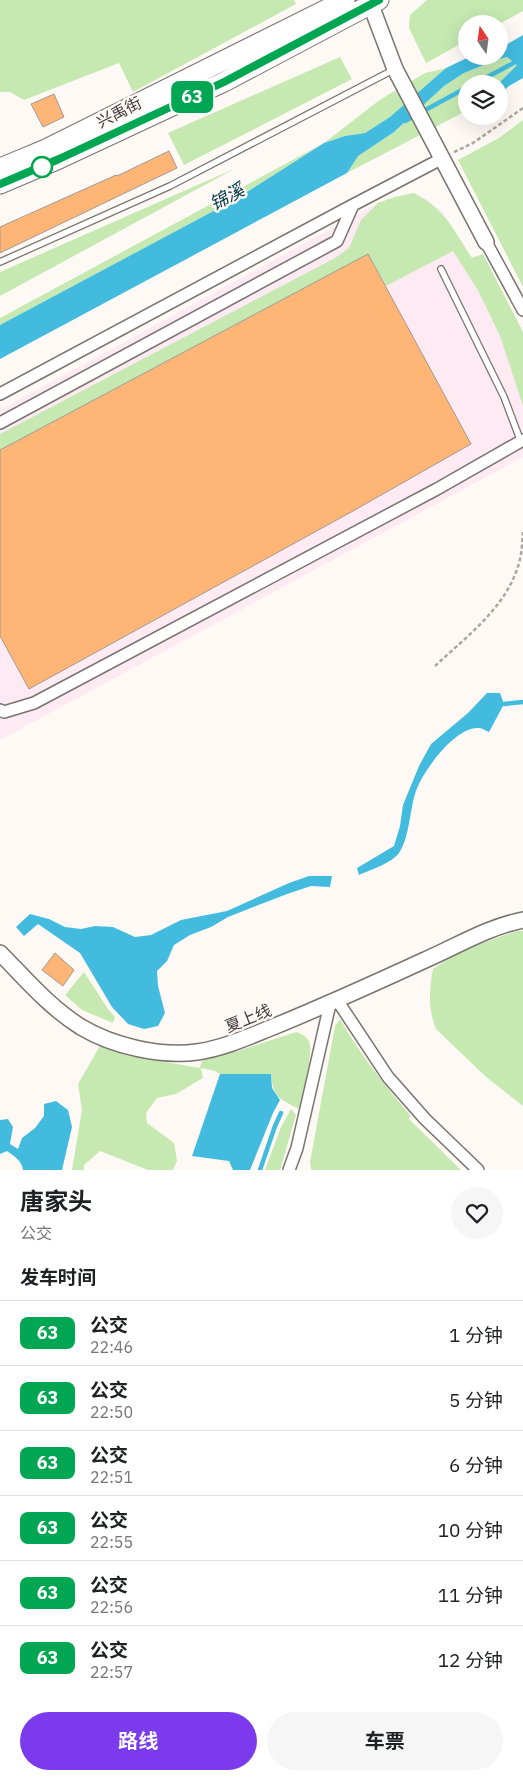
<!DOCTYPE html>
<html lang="zh">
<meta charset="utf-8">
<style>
:root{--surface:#fff;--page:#f6f6f6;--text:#202124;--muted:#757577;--line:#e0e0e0;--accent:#7c3aed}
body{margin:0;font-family:"IBM Plex Sans","Noto Sans SC",sans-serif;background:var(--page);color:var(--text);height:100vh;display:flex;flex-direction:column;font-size:19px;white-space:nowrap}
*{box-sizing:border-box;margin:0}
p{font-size:16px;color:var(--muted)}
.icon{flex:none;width:28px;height:28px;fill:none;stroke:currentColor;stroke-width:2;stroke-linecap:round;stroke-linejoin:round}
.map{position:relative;height:1170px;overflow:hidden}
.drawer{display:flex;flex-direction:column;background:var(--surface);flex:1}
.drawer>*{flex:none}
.badge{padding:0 10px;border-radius:8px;font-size:18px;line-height:32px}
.needle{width:32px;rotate:347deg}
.controls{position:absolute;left:458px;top:15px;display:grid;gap:10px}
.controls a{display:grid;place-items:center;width:50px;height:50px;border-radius:50%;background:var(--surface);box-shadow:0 5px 20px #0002;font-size:25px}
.map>.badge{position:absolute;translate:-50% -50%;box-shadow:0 0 0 2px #fff}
h2{padding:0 20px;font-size:19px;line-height:45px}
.round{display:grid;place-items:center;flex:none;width:52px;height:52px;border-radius:26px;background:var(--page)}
.head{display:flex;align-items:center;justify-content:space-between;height:85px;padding:0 20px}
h1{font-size:24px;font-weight:700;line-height:38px}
.action{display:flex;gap:10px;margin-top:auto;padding:10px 20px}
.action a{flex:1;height:58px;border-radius:30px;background:var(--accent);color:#fff;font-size:20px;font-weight:700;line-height:58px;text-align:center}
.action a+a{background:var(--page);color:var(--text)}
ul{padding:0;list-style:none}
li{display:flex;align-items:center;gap:15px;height:65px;padding:0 20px;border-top:1px solid var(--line)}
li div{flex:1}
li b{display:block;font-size:19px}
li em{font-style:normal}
li .badge{min-width:55px;font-weight:700;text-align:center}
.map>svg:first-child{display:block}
.industrial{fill:#fdeaf3}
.green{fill:#c5e9b1}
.water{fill:#42bbdf}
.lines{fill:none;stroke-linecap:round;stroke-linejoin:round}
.stream{stroke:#42bbdf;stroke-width:4.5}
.building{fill:#feb576;stroke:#a09a95}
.service-casing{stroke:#79736e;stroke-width:8}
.minor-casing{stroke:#79736e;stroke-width:14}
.tertiary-casing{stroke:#79736e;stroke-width:18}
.primary-casing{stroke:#79736e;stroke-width:21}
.path{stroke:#aba7a4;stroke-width:2.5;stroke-dasharray:4 2.5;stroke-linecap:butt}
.service{stroke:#fff;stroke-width:5.5}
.minor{stroke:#fff;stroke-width:11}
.tertiary{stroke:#fff;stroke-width:15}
.primary{stroke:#fff;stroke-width:19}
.line-casing{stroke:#fff;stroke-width:11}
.line{stroke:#00a651;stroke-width:8}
.stop-dot{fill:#fff;stroke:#00a651;stroke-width:2.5}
.labels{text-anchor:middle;stroke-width:5;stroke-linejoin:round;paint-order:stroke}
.street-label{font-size:16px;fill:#3e3c3a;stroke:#fef9f5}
.water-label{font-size:18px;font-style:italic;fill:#003948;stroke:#fef9f5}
</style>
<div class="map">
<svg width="523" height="1170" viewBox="0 0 523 1170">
<rect width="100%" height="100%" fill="#fef9f5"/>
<path class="industrial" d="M414 193 429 201 443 213 472 258 483 254 523 332V457L0 740V410L378 203 395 197Z"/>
<path class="green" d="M0 0H294L296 4 133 92 119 63 24 100 10 92H0Z
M427 0H523V11L499 24H466V41L426 63 409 28 410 15Z
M340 57 352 79 184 165 168 133Z
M507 57 517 65 498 84H466V111L347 173 357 156 394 132 444 86 464 73 491 62Z
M446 68 390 117 365 133 345 136 324 143 236 199 0 325V318L324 143 381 99 425 73Z
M523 120V287L458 160 499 138Z
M236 168 0 296V272Z
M414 193C446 210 453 229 472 258L483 254 523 332V406L500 336 479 292 453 251 386 286 368 254 0 450V434L335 258 349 248 361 220 378 203 395 197Z
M517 931H523V1106L485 1076 436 1029C428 1010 429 989 433 969 459 951 487 941 517 931Z
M84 972 108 1009 115 1017 113 1023 82 1010 65 995Z
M340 1019C360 1054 384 1085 411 1116L409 1119 461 1170H311L310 1162 335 1026Z
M296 1032C302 1034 309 1037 310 1045 312 1059 302 1093 299 1109 279 1099 273 1097 271 1074H220L215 1071 201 1068 203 1078 176 1094 157 1098 146 1113 147 1123 174 1143 177 1161 173 1170H148L100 1151 84 1165V1170H72L82 1110 78 1084 101 1044 125 1055 200 1068 202 1060 238 1051Z
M291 1109 296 1115 280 1170H265L281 1127Z"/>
<path class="water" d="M523 35V78L509 86 499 95 498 84 517 65 507 57 491 62 464 73 444 86 394 132 358 156 347 173 0 359V325L236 199 324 143 345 136 365 133 390 117 446 68 471 56H499V49Z
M487 693H500L504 704 489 732C486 731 482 728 479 728 455 726 421 773 415 794 410 810 409 839 399 853 392 863 370 870 359 875L357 868 394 846 400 826 403 805 419 766 431 744 468 713Z
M309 876H332L330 887 311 886 287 894 228 917 211 927 190 935 174 945 167 961 157 971 158 986 165 1013 158 1026 144 1029 128 1024 112 1007 80 953 38 924 24 936 16 927 30 914 49 919 65 927 81 929 95 926 113 927 135 937 151 935 181 920 227 911 289 883Z
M220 1074H271L272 1088 280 1100 273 1113 250 1170H233L229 1161 192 1156Z
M56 1101 68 1110 72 1127 62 1170H23C22 1161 14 1156 7 1151L0 1154V1120L8 1119 13 1127 10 1144 18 1149 22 1138 35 1128 44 1116V1104Z"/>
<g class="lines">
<path class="stream" d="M474 84 523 58
M405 121 466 88
M504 704 523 702
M260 1170 275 1126 281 1113"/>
</g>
<path class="building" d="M54 94 64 117 43 127 31 104Z
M169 151 177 168 0 253V227L116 175 117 176Z
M368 254 471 444 353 511 29 689 0 636V450Z
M55 953 74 970 63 986 42 970Z"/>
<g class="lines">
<defs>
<path id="service" d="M0 262 170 186 393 70
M441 269 504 397 521 442"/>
<path id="minor" d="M486 242 523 310
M0 394 353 205
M0 423 337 241 353 205 441 159
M0 710 4 712 34 703 437 489 523 440
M337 1000 388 1077 425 1119 478 1170
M289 1170 297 1148 330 1004"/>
<path id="tertiary" d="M369 0 395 69 486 242
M0 953C26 979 49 1007 81 1027 113 1046 160 1057 197 1052 224 1048 248 1037 273 1027 324 1006 375 983 425 960 457 946 488 927 523 920"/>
<path id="primary" d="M0 168 46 149 345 0
M0 184 59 159 224 82 379 0"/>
</defs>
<use href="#service" class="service-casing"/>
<use href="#minor" class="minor-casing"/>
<use href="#tertiary" class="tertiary-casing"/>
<use href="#primary" class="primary-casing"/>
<path class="path" d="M454 152 473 143 523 108
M435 666C467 636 507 607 519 563 522 553 522 542 523 532"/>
<use href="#service" class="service"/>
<use href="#minor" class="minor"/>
<use href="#tertiary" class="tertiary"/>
<use href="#primary" class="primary"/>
</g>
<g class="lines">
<defs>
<path id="line" d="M0 184 59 159 224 82 379 0"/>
</defs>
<use href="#line" class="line-casing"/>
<use href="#line" class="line"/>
</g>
<circle class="stop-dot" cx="42" cy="167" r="10"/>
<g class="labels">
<g class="street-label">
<text transform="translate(119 112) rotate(-27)" y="6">兴禹街</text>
<text transform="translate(248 1018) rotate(-22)" y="6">夏上线</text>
</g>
<g class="water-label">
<text transform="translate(227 197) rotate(-28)" y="6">锦溪</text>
</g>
</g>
</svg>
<div class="controls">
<a><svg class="needle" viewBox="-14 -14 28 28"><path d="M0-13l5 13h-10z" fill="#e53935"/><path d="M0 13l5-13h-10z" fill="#757577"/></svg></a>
<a><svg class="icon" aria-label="layers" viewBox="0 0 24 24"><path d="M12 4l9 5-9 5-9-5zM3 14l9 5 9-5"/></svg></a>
</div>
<b class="badge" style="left:192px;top:97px;background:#00a651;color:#fff">63</b>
</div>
<section class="drawer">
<div class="head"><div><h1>唐家头</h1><p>公交</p></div><a class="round"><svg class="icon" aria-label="heart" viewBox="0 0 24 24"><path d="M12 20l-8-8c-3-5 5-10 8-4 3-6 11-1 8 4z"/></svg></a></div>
<h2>发车时间</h2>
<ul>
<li><span class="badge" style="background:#00a651;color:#fff">63</span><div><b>公交</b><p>22:46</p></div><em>1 分钟</em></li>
<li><span class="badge" style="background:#00a651;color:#fff">63</span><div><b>公交</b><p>22:50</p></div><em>5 分钟</em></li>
<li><span class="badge" style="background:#00a651;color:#fff">63</span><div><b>公交</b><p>22:51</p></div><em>6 分钟</em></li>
<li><span class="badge" style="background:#00a651;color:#fff">63</span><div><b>公交</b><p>22:55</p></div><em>10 分钟</em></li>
<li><span class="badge" style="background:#00a651;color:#fff">63</span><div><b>公交</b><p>22:56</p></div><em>11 分钟</em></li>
<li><span class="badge" style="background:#00a651;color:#fff">63</span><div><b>公交</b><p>22:57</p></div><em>12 分钟</em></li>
</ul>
<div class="action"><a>路线</a><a>车票</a></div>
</section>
